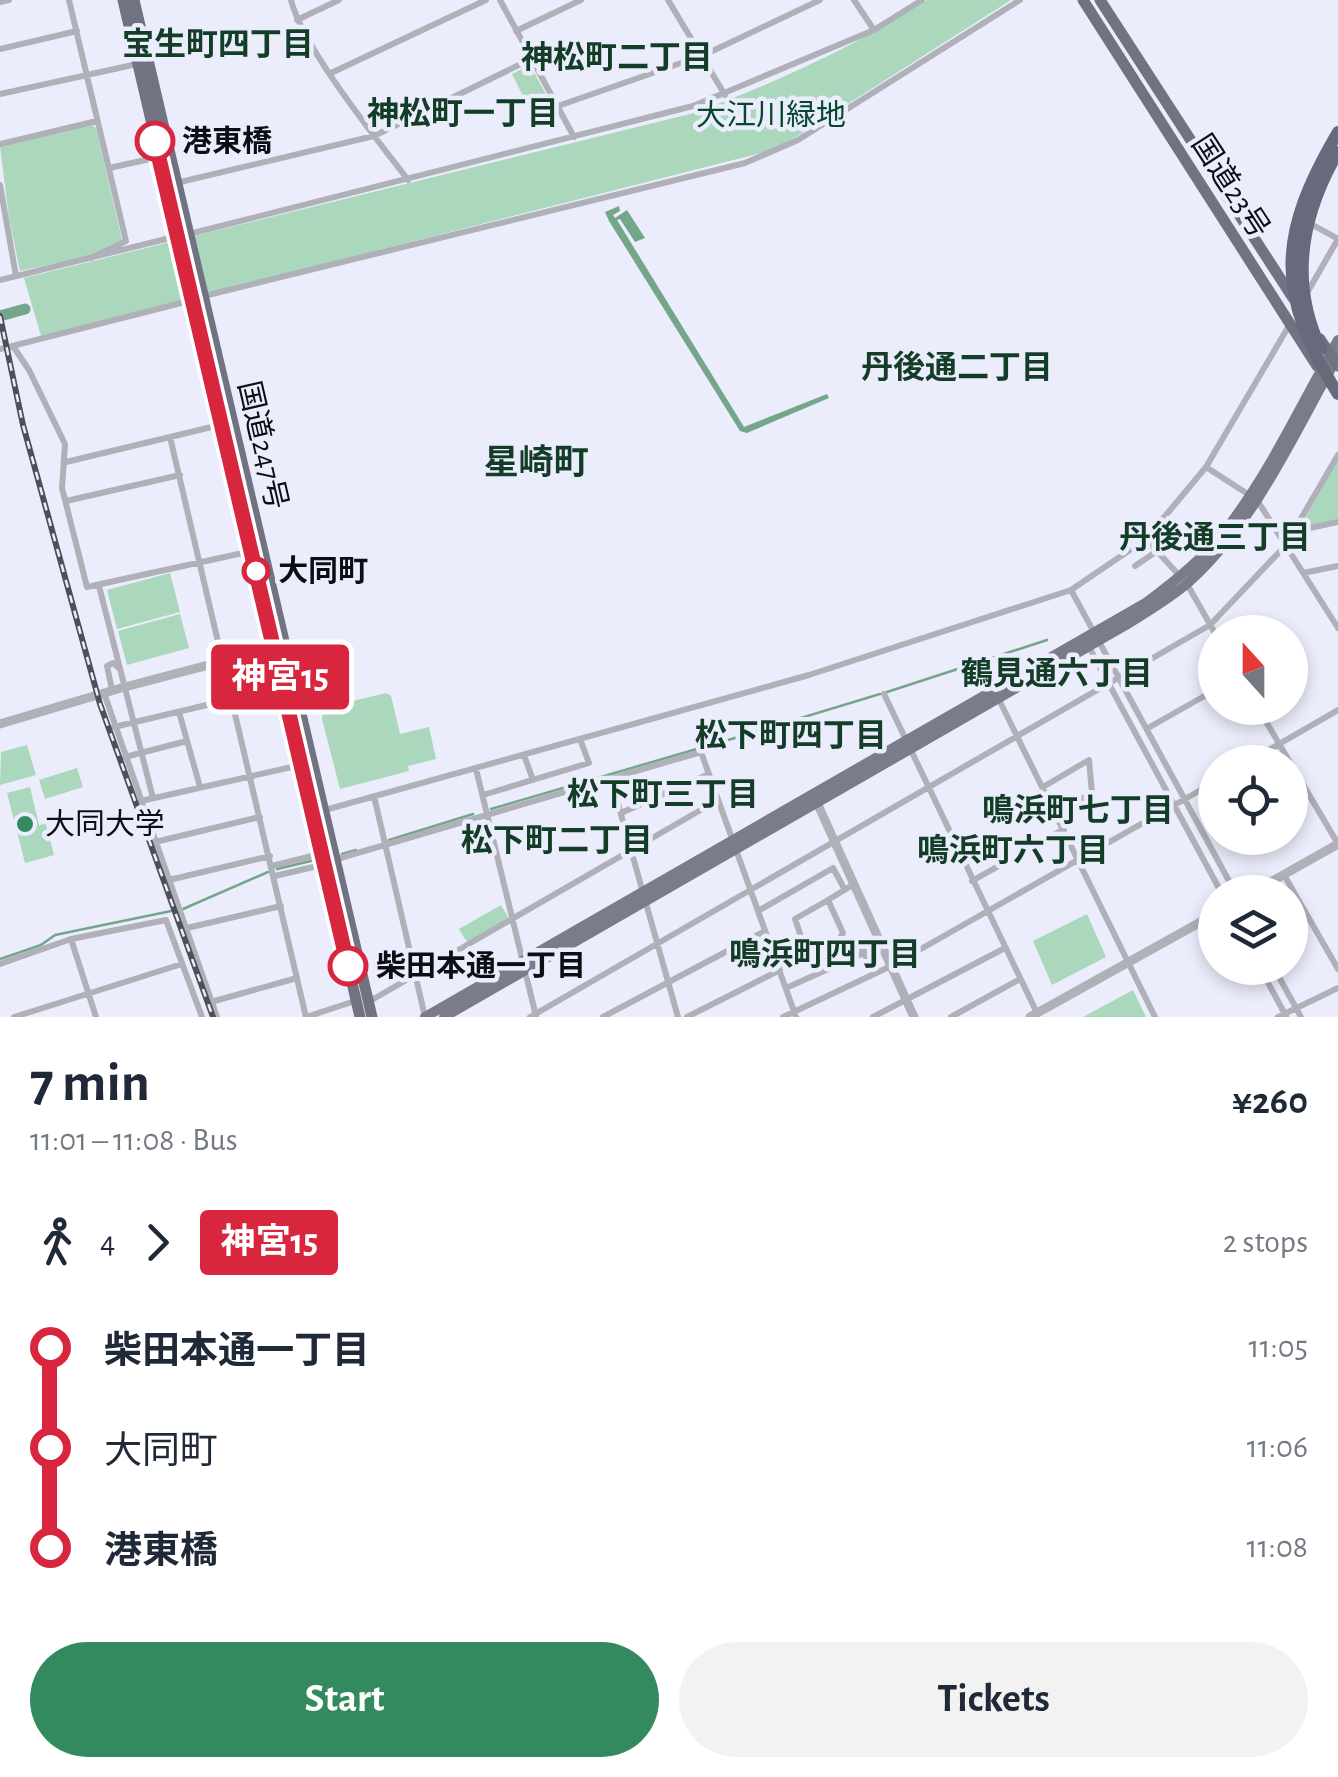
<!DOCTYPE html>
<meta charset="utf-8">
<style>
:root{--surface:#fff;--page:#f2f2f3;--text:#1f2937;--muted:#747a83;--accent:#338a5e}
body{margin:0;font-family:"Alegreya Sans","Noto Sans JP",sans-serif;background:var(--page);color:var(--text);height:100vh;display:flex;flex-direction:column;font-size:38px;white-space:nowrap}
*{box-sizing:border-box;margin:0}
p{font-size:32px;color:var(--muted)}
.icon{flex:none;width:55px;height:55px;fill:none;stroke:currentColor;stroke-width:2;stroke-linecap:round;stroke-linejoin:round}
.map{position:relative;height:1017px;overflow:hidden}
.side{display:flex;flex-direction:column;background:var(--surface);flex:1}
.side>*{flex:none}
.badge{padding:0 20px;border-radius:8px;font-size:35px;line-height:65px}
.needle{width:65px;rotate:339deg}
.buttons{position:absolute;left:1198px;top:615px;display:grid;gap:20px}
.buttons a{display:grid;place-items:center;width:110px;height:110px;border-radius:50%;background:var(--surface);box-shadow:0 5px 15px #0003;font-size:50px}
.map>.badge{position:absolute;translate:-50% -50%;box-shadow:0 0 0 5px #fff}
.legs{display:flex;align-items:center;gap:15px;height:110px;padding:0 30px;font-size:32px}
.legs p{margin-inline-start:auto}
.summary{display:flex;align-items:center;justify-content:space-between;height:170px;padding:0 30px}
h1{font-size:55px;font-weight:600;line-height:75px}
.button{display:flex;gap:20px;margin-top:auto;padding:20px 30px}
.button a{flex:1;height:115px;border-radius:60px;background:var(--accent);color:#fff;font-size:40px;font-weight:600;line-height:115px;text-align:center}
.button a+a{background:var(--page);color:var(--text)}
ul{padding:0 30px;list-style:none}
li{display:flex;align-items:center;gap:35px;height:100px;font-size:38px}
li i{display:grid;place-items:center;width:15px;height:100%;margin:0 12px;background:currentColor}
li i::after{content:'';width:25px;height:25px;margin:-12px;border:8px solid;border-radius:50%;background:var(--surface)}
li p{margin-inline-start:auto}
li:first-child i{background:linear-gradient(#0000 50%,currentColor 0)}
li:last-child i{background:linear-gradient(currentColor 50%,#0000 0)}
.map>svg:first-child{display:block}
.green{fill:#abd7bc}
.water{fill:#74a689}
.lines{fill:none;stroke-linecap:round;stroke-linejoin:round}
.stream{stroke:#74a689;stroke-width:2.5}
.river{stroke:#74a689;stroke-width:11}
.minor{stroke:#afb0b8;stroke-width:6}
.tertiary{stroke:#afb0b8;stroke-width:9}
.primary{stroke:#7a7c8a;stroke-width:10}
.trunk{stroke:#717282;stroke-width:11}
.rail-casing{stroke:#4e4f58;stroke-width:6}
.rail{stroke:#ebedfc;stroke-width:2.5;stroke-dasharray:8;stroke-linecap:butt}
.motorway-bridge{stroke:#68697a;stroke-width:12}
.line-1-casing{stroke:#fff;stroke-width:22}
.line-1{stroke:#d7263d;stroke-width:15}
.stop-1-dot{fill:#fff;stroke:#d7263d;stroke-width:5}
.poi-dot{fill:#338a5e;stroke:#ebedfc;stroke-width:4}
.labels{text-anchor:middle;stroke-width:9;stroke-linejoin:round;paint-order:stroke}
.park-label{font-size:30px;fill:#06482c;stroke:#ebedfc}
.stop-label{font-size:30px;font-weight:bold;fill:#0d0d14;stroke:#ebedfc;text-anchor:start}
.street-label{font-size:30px;fill:#0d0d14;stroke:#ebedfc}
.poi-label{font-size:30px;fill:#0d0d14;stroke:#ebedfc;text-anchor:start}
.neighbourhood-label{font-size:32px;font-weight:bold;fill:#143d28;stroke:#ebedfc}
.quarter-label{font-size:35px;font-weight:bold;fill:#143d28;stroke:#ebedfc}
</style>
<div class="map">
<svg width="1338" height="1017" viewBox="0 0 1338 1017">
<rect width="100%" height="100%" fill="#ebedfc"/>
<path class="green" d="M927 0H1011L796 137 769 151 41 336 24 278 690 114C772 85 854 47 927 0Z
M530 65 547 96 528 106 512 74Z
M92 125 96 128 122 240 89 256 20 271 9 218 0 146Z
M1338 460V520L1303 527 1301 525Z
M170 573 180 612 117 629 107 590Z
M180 614 189 648 127 665 118 631Z
M386 693 391 696 400 734 429 727 436 759 408 766 409 771 340 789 322 719 324 708Z
M27 745 36 775 0 785 1 752Z
M77 768 83 787 45 799 39 780Z
M30 787 39 825 46 824 54 855 25 863 7 793Z
M501 905 509 919 467 942 459 929Z
M1087 914 1106 957 1052 985 1033 941Z
M1133 990 1146 1017H1083Z"/>
<path class="water" d="M619 206 620 211 613 215 615 218 627 210 645 238 635 242 620 219 617 220 744 427 827 394 829 398 747 433 740 431 609 221 605 212Z"/>
<g class="lines">
<path class="stream" d="M887 692 1047 640
M715 744 880 694
M491 809 707 746
M389 840 473 814
M342 854 356 850
M277 869 315 860
M183 909 268 872
M0 959 41 945 55 935 176 910"/>
<path class="river" d="M0 316 25 309"/>
<path class="minor" d="M69 0 126 241 91 258
M291 0C303 48 376 138 408 180
M500 0 574 137
M668 0 725 95
M854 0 874 30
M0 2 9 0
M297 20 339 0
M516 31 581 0
M0 49 77 31
M331 73 486 0
M0 94 137 64
M558 106 704 55 820 0
M0 144 97 121
M109 168 159 157
M176 183 374 136 531 59
M0 185 16 276
M1311 224 1338 239
M189 234 693 106 874 30 922 0
M0 280 178 236
M1307 293 1338 239
M204 296 745 163 798 140 1020 0
M13 346 29 370 65 444 62 488 87 587 252 551
M0 349 193 300
M170 437 306 1017
M66 462 220 425
M1206 467 1257 500 1338 628
M66 501 180 475
M1296 531 1338 522
M1146 539 1187 584 1215 633
M1135 566 1157 551
M1303 573 1338 566
M99 586 153 798
M1071 590 1235 892
M1089 647 1221 892
M982 665 1155 1017
M112 690 107 666 113 663 120 669
M104 693 217 1017
M884 694 1037 1013
M1258 708 1338 844
M179 712 200 787
M114 727 232 699
M1148 728 1215 690
M701 752 796 1017
M524 755 533 780
M125 757 187 741
M1248 762 1338 710
M476 769 536 1016
M611 779 678 1017
M1043 787 1089 760 1092 793 1056 813
M483 795 589 763 580 739
M374 796 425 1017
M141 801 314 762
M325 810 809 675 1071 590 1146 539 1206 467 1290 324
M621 813 709 774
M155 842 260 817
M337 859 701 752 713 747 712 743
M272 866 324 853
M1284 875 1338 969
M275 876 326 864
M169 880 270 856
M972 881 1064 829
M758 911 833 868 845 890
M187 928 281 906
M71 939 96 1017
M864 953 874 974
M807 954 795 919 828 900
M0 964 71 939 166 920 202 1017
M778 966 839 940 843 933 828 900 854 884
M1260 968 1286 1016
M1274 968 1301 1017
M786 988 864 953 862 950 880 942
M370 1001 718 800
M211 1002 297 978
M14 1017 182 964
M306 1017 355 1001
M530 1017 1210 625 1285 546 1338 455
M603 1017 765 931
M687 1017 780 970
M783 1017 891 966 1215 782
M873 1017 1005 948
M951 1017 1020 979
M1278 1017 1338 988"/>
<path class="tertiary" d="M0 724 121 688 277 647
M814 796 914 1017
M1253 892 1338 844
M1030 1017 1215 914"/>
<path class="primary" d="M425 1017 1147 602C1176 580 1204 558 1227 528 1271 471 1302 402 1338 340
M444 1017 1126 625C1148 611 1171 598 1190 581 1257 520 1294 433 1338 356"/>
<path class="trunk" d="M123 0 360 1017
M134 0 372 1017
M1083 0 1317 366
M1100 0 1293 298
M1320 339 1338 366"/>
<defs>
<path id="rail" d="M0 316 23 425 100 704 213 1017"/>
</defs>
<use href="#rail" class="rail-casing"/>
<use href="#rail" class="rail"/>
<path class="motorway-bridge" d="M1338 132C1278 234 1274 292 1338 394
M1321 349C1289 282 1301 216 1338 152"/>
</g>
<g class="lines">
<defs>
<path id="line-1" d="M155 141 348 966"/>
</defs>
<use href="#line-1" class="line-1-casing"/>
<use href="#line-1" class="line-1"/>
</g>
<g class="stop-1-dot">
<circle cx="155" cy="141" r="18"/>
<circle cx="256" cy="571" r="12"/>
<circle cx="348" cy="966" r="18"/>
</g>
<circle class="poi-dot" cx="25" cy="824" r="10"/>
<g class="labels">
<g class="park-label">
<text x="771" y="125">大江川緑地</text>
</g>
<g class="stop-label">
<text x="182" y="151">港東橋</text>
<text x="278" y="581">大同町</text>
<text x="376" y="976">柴田本通一丁目</text>
</g>
<g class="street-label">
<text transform="translate(1231 186) rotate(57)" y="10">国道23号</text>
<text transform="translate(263 445) rotate(77)" y="10">国道247号</text>
</g>
<g class="poi-label">
<text x="45" y="834">大同大学</text>
</g>
<g class="neighbourhood-label">
<text x="218" y="55">宝生町四丁目</text>
<text x="617" y="68">神松町二丁目</text>
<text x="463" y="124">神松町一丁目</text>
<text x="957" y="378">丹後通二丁目</text>
<text x="1215" y="548">丹後通三丁目</text>
<text x="1057" y="684">鶴見通六丁目</text>
<text x="791" y="746">松下町四丁目</text>
<text x="663" y="805">松下町三丁目</text>
<text x="1078" y="821">鳴浜町七丁目</text>
<text x="557" y="851">松下町二丁目</text>
<text x="1013" y="861">鳴浜町六丁目</text>
<text x="825" y="965">鳴浜町四丁目</text>
</g>
<g class="quarter-label">
<text x="536" y="474">星崎町</text>
</g>
</g>
</svg>
<div class="buttons">
<a><svg class="needle" viewBox="-14 -14 28 28"><path d="M0-13l5 13h-10z" fill="#e53935"/><path d="M0 13l5-13h-10z" fill="#747a83"/></svg></a>
<a><svg class="icon" aria-label="locate" viewBox="0 0 24 24"><circle cx="12" cy="12" r="6"/><path d="M12 2v4M12 18v4M2 12h4M18 12h4"/></svg></a>
<a><svg class="icon" aria-label="layers" viewBox="0 0 24 24"><path d="M12 4l9 5-9 5-9-5zM3 14l9 5 9-5"/></svg></a>
</div>
<b class="badge" style="left:280px;top:677px;background:#d7263d;color:#fff">神宮15</b>
</div>
<section class="side">
<div class="summary"><div><h1>7 min</h1><p>11:01 – 11:08 · Bus</p></div><b>¥260</b></div>
<div class="legs"><svg class="icon" aria-label="walk" viewBox="0 0 24 24"><circle cx="13" cy="4" r="2"/><path d="M13 8l-2 6 4 7M11 14l-3 7M7 12l3-4h3l4 4"/></svg>4<svg class="icon" aria-label="forward" viewBox="0 0 24 24"><path d="M9 5l7 7-7 7"/></svg><b class="badge" style="background:#d7263d;color:#fff">神宮15</b><p>2 stops</p></div>
<ul>
<li><i style="color:#d7263d"></i><b>柴田本通一丁目</b><p>11:05</p></li>
<li><i style="color:#d7263d"></i><span>大同町</span><p>11:06</p></li>
<li><i style="color:#d7263d"></i><b>港東橋</b><p>11:08</p></li>
</ul>
<div class="button"><a>Start</a><a>Tickets</a></div>
</section>
